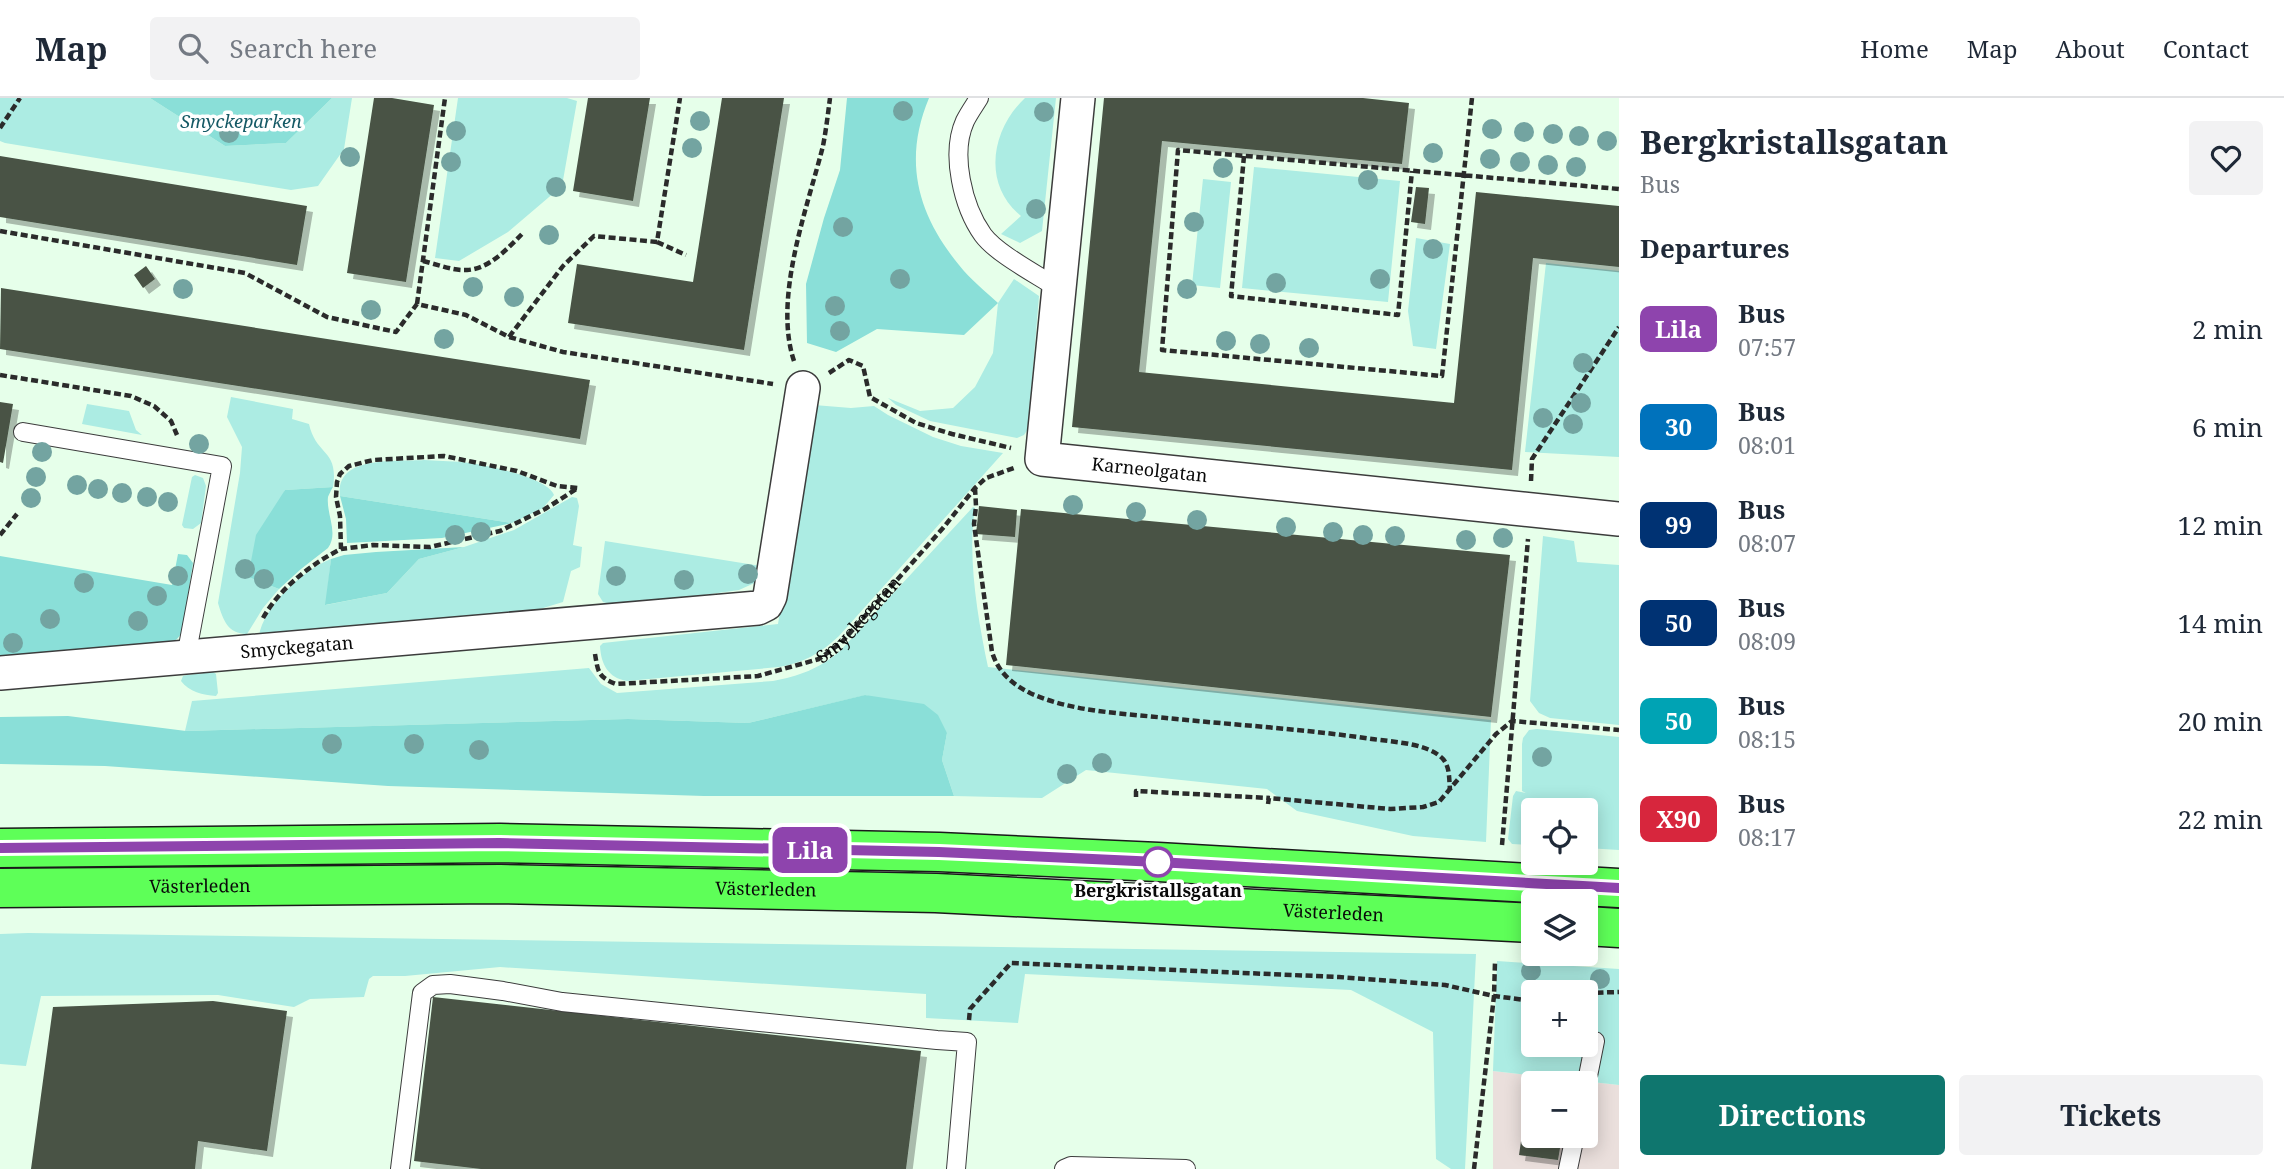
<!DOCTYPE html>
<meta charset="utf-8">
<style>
:root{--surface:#fff;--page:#f2f2f3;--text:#1f2937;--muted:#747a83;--line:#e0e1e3;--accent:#0f766e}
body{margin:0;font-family:"Noto Serif",serif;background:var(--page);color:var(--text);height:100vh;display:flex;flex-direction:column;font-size:26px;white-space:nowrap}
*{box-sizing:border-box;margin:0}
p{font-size:23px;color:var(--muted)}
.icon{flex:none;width:38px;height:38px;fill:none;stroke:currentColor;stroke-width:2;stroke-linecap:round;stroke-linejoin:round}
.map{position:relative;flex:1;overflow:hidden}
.details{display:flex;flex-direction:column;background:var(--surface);width:665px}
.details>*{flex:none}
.badge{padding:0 14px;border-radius:10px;font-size:24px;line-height:46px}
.tools{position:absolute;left:1521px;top:700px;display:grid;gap:14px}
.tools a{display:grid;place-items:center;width:77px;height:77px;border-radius:7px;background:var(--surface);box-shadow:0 4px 18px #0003;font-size:35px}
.map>.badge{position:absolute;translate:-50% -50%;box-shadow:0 0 0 4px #fff}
h2{padding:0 21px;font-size:26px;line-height:63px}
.round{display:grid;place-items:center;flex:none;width:74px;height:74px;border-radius:7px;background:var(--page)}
.head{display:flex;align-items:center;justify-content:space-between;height:119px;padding:0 21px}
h1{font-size:33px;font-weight:700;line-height:52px}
.button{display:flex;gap:14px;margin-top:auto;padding:14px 21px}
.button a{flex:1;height:80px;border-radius:7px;background:var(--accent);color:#fff;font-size:28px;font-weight:700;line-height:80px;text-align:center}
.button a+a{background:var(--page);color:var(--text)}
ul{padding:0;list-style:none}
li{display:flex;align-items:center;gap:21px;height:98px;padding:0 21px}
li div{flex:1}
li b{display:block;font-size:26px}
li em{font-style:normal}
li .badge{min-width:77px;font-weight:700;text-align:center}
header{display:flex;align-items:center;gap:42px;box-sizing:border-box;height:98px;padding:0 35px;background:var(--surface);border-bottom:2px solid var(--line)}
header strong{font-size:33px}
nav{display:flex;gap:38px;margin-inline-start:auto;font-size:24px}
.search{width:490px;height:63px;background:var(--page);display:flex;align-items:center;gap:18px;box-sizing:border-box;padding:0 24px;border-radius:7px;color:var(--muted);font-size:26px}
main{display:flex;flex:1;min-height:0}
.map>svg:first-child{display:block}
.industrial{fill:#eadfdc;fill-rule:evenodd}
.green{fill:#acece3;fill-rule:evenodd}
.forest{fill:#8adfd8}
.building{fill:#485345;filter:url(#shadow)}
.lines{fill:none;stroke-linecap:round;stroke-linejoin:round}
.service-casing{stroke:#3c3c3c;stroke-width:20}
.minor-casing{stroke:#3c3c3c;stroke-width:36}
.trunk-casing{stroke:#1a1a1a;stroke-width:41}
.path{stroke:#2b2b2b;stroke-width:4.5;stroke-dasharray:7 3.5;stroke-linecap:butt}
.service{stroke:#fff;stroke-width:18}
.minor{stroke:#fff;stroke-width:33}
.trunk{stroke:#5eff58;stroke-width:38}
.tree{fill:#73a4a1}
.line-casing{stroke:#fff;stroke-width:16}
.line{stroke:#8e44ad;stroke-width:10}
.stop-dot{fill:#fff;stroke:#8e44ad;stroke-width:3.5}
.labels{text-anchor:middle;stroke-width:7;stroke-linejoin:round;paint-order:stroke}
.park-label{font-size:18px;font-style:italic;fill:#155965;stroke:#fff}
.street-label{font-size:18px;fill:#090909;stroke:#fff}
.stop-label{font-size:18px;font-weight:bold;fill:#090909;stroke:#fff}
</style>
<header>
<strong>Map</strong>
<div class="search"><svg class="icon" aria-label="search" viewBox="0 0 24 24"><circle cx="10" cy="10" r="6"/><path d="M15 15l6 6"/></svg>Search here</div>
<nav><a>Home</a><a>Map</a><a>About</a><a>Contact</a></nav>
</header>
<main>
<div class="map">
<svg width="1619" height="1071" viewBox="0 0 1619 1071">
<defs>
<filter id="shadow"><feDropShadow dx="6" dy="6" stdDeviation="0" flood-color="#0004"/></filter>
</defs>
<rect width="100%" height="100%" fill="#e6ffea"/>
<path class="industrial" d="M1493 973 1619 987V1071H1493ZM1533 985H1586V1038H1533Z"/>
<path class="green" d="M0 0H150L225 48 286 45 332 0H352L344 51 318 88 291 92 5 45 0 43Z
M458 0H567L577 3 562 88 508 134 459 163 435 160Z
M1025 0H1056L1042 133 1020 145 1001 136 1021 118C982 86 991 32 1025 0Z
M1254 69 1400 83 1388 204 1242 190Z
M1203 81 1231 84 1220 190 1192 187Z
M1416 140 1450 146 1436 251 1413 248 1408 213Z
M1546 165 1619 173V359L1525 354Z
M1014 181 1039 198 1028 331 1024 337 1017 340 930 323 896 307 888 300 920 313 953 310 975 289 993 255 998 205Z
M231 299 293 311 292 321 309 326C316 358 339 351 333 389L285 392 248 479 279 491 263 510 247 536C228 536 223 522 218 505L240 375 242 349 227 319Z
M87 306 129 313 136 332 142 337 82 326Z
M814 307 851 310 874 308 888 317 933 339 961 348 1003 355 839 538C821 555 803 565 779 569L627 583C608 580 601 566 600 548L603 545 778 526Z
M424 362C436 363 450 363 462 364 482 366 547 379 554 397L543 410 512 425 340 398C335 357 395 364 424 362Z
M195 377 203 380 206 388 201 425 193 431 184 430 182 427 192 379Z
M572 399 577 400 579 408 573 447 582 449 580 469 571 473 563 504 530 514 259 538C263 509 304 471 331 461L326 507 387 495 419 461 464 449 514 432Z
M973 409 975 410C967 458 978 522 988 569L1491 622 1486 744 1413 738 1297 713 1267 691 1086 672 1042 700 954 698 942 662 947 635 866 597 748 625 628 621 185 633 192 603 589 570 601 586 617 595 773 583C799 578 819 571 840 553Z
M1543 438 1574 443 1577 464 1619 467V627L1550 620 1539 615 1530 603Z
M605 443 767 469 759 483 739 492 620 509 603 504 598 496Z
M213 574 216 576 218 595 216 598C203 597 189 594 181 583L183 578 187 577Z
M1537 631 1619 639V752L1586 750V712H1533V747L1512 746 1508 741 1513 698 1516 693 1526 695 1522 693V646L1523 640 1529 632Z
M28 835 1476 856 1465 1071H1451L1436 1061 1433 934 1351 892 1025 876 1018 925 926 920V896L500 869 405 878H373L369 881 364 899 310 901 294 909 218 897 41 898 26 968 0 966V836Z
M1497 863 1619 871V987L1493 973ZM1533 894H1586V947H1533Z"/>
<path class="forest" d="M150 0H332L286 45 225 48Z
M847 0H929C903 62 917 116 959 167 970 181 985 193 998 205L964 237 877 231 836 254 807 245 806 186 824 120 840 72Z
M333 389C332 390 328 399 328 399 326 416 339 435 328 450L301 471 279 491 248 479 256 437 285 392Z
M340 398 512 425 442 440 347 445 346 421Z
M464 449 419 461 387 495 325 507 331 461 344 457 376 454Z
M178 456 187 457 193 465 182 535 177 541 170 545 0 561V458L172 487Z
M865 597 924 606 938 617 947 635 942 662 954 698H704L388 688 105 668 0 666V619L68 618 186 633 628 621 748 625Z"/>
<path class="building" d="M374 0H392L434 7 406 184 347 175Z
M588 0H650L633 103 573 93Z
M722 0H784L744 252 568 225 577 166 693 184Z
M1104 0H1363L1409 5 1402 66 1162 43 1139 274 1454 305 1476 94 1619 108V169L1533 160 1512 372 1072 329Z
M0 58 307 108 297 167 0 119Z
M1416 89 1429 90 1425 126 1411 124Z
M146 168 155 181 143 190 134 177Z
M1 190 590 282 580 341 0 251Z
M0 304 13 306 3 365 0 364Z
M979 408 1017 412 1015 439 976 436Z
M1021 411 1510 457 1491 619 1006 567Z
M433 899 921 953 906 1071H481L414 1063Z
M213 903 287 913 267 1053 198 1043 195 1071H31L53 909Z
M1529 988 1533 989V1038H1562L1558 1062 1519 1057Z"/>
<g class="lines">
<defs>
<path id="service" d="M979 0C974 8 969 15 965 23 950 56 963 109 983 137 997 156 1038 177 1059 191
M23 334 222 368 186 559
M1586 988 1595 943
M400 1071 422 895 433 887 450 886 503 893 562 904 937 942 967 944 956 1071
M1064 1071 1071 1068 1186 1071
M1568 1071 1575 1038"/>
<g id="minor">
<path id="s2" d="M1078 0 1042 361 1619 421"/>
<path id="s3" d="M0 575 758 510 766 506 770 498 803 290"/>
</g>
<g id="trunk">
<path d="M0 750 500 745 939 754 1158 764 1619 790"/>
<path id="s4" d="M0 790 500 786 936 795 1533 825"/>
<path d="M1586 828 1619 830"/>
</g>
</defs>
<use href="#service" class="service-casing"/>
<use href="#minor" class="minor-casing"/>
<use href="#trunk" class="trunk-casing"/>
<g class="path">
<path d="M1472 0 1442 278 1162 252 1178 52C1325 65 1472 78 1619 91"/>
<path d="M0 30 20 0"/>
<path d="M1244 58 1231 198 1398 217 1412 73"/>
<path d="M0 133 245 175 327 219 396 234 417 206 466 217 509 239 563 254 773 286"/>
<path d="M657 144 686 157"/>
<path d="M423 163C436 166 453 173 467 172 489 171 507 151 522 136"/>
<path d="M417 206 445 0"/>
<path d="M509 239 563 168 594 138 657 144 680 0"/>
<path d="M794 263C773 200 807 111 823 48 826 32 828 16 830 0"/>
<path d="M829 275 849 262 863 268 870 299 916 325 952 336 1011 350"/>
<path d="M0 277 131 298 154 308 171 323 177 337"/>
<path d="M1531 383 1532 361 1619 229"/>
<path d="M975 390 976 408 974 426 992 554C998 574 1012 586 1030 595 1072 614 1121 615 1166 620 1235 627 1304 631 1372 641 1393 644 1428 645 1443 661 1450 669 1449 681 1450 692"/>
<path d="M0 437 17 416"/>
<path d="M263 520C280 490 311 466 341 451L340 418 336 399 337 384 340 376 349 368 373 362 444 358 517 373 557 388 578 390 545 411 500 433 430 449 373 447 341 451"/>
<path id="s1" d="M595 556C598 574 598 579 616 586L758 578 819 561 841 545 943 430 975 390 986 380 1014 370"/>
<path d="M1136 699V693L1269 700"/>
<path d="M1268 706 1269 700 1390 711 1423 709 1439 704 1496 636 1512 623 1619 632"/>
<path d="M1502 747 1528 441"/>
<path d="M1586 895 1619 894"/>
<path d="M969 922 970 911 1011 865 1339 879 1445 887 1494 898 1533 903"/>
<path d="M1474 1071 1494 898 1495 864"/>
</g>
<use href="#service" class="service"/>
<use href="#minor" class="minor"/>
<use href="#trunk" class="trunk"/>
</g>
<g class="tree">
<circle cx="903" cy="13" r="10"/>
<circle cx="1044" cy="14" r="10"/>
<circle cx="700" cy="23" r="10"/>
<circle cx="1492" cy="31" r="10"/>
<circle cx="456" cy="33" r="10"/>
<circle cx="1524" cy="34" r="10"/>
<circle cx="229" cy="35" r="10"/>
<circle cx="1553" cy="36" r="10"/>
<circle cx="1579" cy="38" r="10"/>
<circle cx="1607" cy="43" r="10"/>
<circle cx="692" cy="50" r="10"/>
<circle cx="1433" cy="55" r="10"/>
<circle cx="350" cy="59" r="10"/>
<circle cx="1490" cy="61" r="10"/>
<circle cx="451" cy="64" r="10"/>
<circle cx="1520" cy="64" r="10"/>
<circle cx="1548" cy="67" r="10"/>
<circle cx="1576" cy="69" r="10"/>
<circle cx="1223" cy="70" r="10"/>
<circle cx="1368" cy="82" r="10"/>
<circle cx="556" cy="89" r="10"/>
<circle cx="1036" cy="111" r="10"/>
<circle cx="1194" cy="124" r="10"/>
<circle cx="843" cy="129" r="10"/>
<circle cx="549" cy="137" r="10"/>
<circle cx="1433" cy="151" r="10"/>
<circle cx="900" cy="181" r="10"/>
<circle cx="1380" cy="181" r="10"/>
<circle cx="1276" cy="185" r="10"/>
<circle cx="473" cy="189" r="10"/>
<circle cx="183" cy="191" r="10"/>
<circle cx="1187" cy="191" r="10"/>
<circle cx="514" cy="199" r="10"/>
<circle cx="835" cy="208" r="10"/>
<circle cx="371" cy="212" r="10"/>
<circle cx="840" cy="233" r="10"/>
<circle cx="444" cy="241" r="10"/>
<circle cx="1226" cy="243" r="10"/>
<circle cx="1260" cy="246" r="10"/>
<circle cx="1309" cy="250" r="10"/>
<circle cx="1583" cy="265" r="10"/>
<circle cx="1581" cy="305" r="10"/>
<circle cx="1543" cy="320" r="10"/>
<circle cx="1573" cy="326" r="10"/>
<circle cx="199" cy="346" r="10"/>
<circle cx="42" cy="354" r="10"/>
<circle cx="36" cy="379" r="10"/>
<circle cx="77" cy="387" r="10"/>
<circle cx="98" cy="391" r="10"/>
<circle cx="122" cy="395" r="10"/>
<circle cx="147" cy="399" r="10"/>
<circle cx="31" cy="400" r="10"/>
<circle cx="168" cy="404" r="10"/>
<circle cx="1073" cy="407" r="10"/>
<circle cx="1136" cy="414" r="10"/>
<circle cx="1197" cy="422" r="10"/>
<circle cx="1286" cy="429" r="10"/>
<circle cx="481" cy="434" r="10"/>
<circle cx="1333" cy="434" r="10"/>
<circle cx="455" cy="437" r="10"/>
<circle cx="1363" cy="437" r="10"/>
<circle cx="1395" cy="438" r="10"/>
<circle cx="1503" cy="440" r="10"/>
<circle cx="1466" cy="442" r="10"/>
<circle cx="245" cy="471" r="10"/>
<circle cx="748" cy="476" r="10"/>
<circle cx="178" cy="478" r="10"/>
<circle cx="616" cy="478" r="10"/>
<circle cx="264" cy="481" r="10"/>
<circle cx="684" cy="482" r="10"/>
<circle cx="84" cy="485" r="10"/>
<circle cx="157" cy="498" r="10"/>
<circle cx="50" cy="521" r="10"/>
<circle cx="138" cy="523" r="10"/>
<circle cx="13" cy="545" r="10"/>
<circle cx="332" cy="646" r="10"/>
<circle cx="414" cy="646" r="10"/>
<circle cx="479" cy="652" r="10"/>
<circle cx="1542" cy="659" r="10"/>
<circle cx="1102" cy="665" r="10"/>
<circle cx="1067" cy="676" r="10"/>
<circle cx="1531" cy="873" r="10"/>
<circle cx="1600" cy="881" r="10"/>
</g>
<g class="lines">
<defs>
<path id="line" d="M0 750 500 745 939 754 1158 764 1619 790"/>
</defs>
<use href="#line" class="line-casing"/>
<use href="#line" class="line"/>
</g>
<circle class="stop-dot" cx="1158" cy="764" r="14"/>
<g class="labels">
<g class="park-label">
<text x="241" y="30">Smyckeparken</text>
</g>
<g class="street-label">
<text dy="6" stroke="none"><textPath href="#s2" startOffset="471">Karneolgatan</textPath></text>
<text dy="6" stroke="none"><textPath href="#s1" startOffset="301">Smyckegatan</textPath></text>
<text dy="6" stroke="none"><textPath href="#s3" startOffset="298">Smyckegatan</textPath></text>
<text dy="6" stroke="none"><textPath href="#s4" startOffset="200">Västerleden</textPath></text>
<text dy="6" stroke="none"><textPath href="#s4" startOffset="766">Västerleden</textPath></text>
<text dy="6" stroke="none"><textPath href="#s4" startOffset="1334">Västerleden</textPath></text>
</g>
<g class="stop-label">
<text x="1158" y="799">Bergkristallsgatan</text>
</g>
</g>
</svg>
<div class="tools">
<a><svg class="icon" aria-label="locate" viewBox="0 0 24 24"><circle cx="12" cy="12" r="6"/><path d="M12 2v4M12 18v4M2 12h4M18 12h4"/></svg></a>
<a><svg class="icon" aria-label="layers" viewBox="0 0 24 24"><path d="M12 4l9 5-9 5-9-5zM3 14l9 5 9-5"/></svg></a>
<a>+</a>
<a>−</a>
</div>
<b class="badge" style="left:810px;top:752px;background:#8e44ad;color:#fff">Lila</b>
</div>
<section class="details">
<div class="head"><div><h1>Bergkristallsgatan</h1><p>Bus</p></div><a class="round"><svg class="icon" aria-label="heart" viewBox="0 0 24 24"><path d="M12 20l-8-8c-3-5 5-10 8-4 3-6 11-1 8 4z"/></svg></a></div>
<h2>Departures</h2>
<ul>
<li><span class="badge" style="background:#8e44ad;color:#fff">Lila</span><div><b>Bus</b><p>07:57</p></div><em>2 min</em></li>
<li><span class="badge" style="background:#0072bc;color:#fff">30</span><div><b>Bus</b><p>08:01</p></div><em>6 min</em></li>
<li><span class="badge" style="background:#003273;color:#fff">99</span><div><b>Bus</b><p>08:07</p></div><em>12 min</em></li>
<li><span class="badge" style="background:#003273;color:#fff">50</span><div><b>Bus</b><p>08:09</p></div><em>14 min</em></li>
<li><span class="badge" style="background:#00a3b4;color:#fff">50</span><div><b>Bus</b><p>08:15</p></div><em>20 min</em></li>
<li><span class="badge" style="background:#d7263d;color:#fff">X90</span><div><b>Bus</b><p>08:17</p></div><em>22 min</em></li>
</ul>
<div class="button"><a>Directions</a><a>Tickets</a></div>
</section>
</main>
